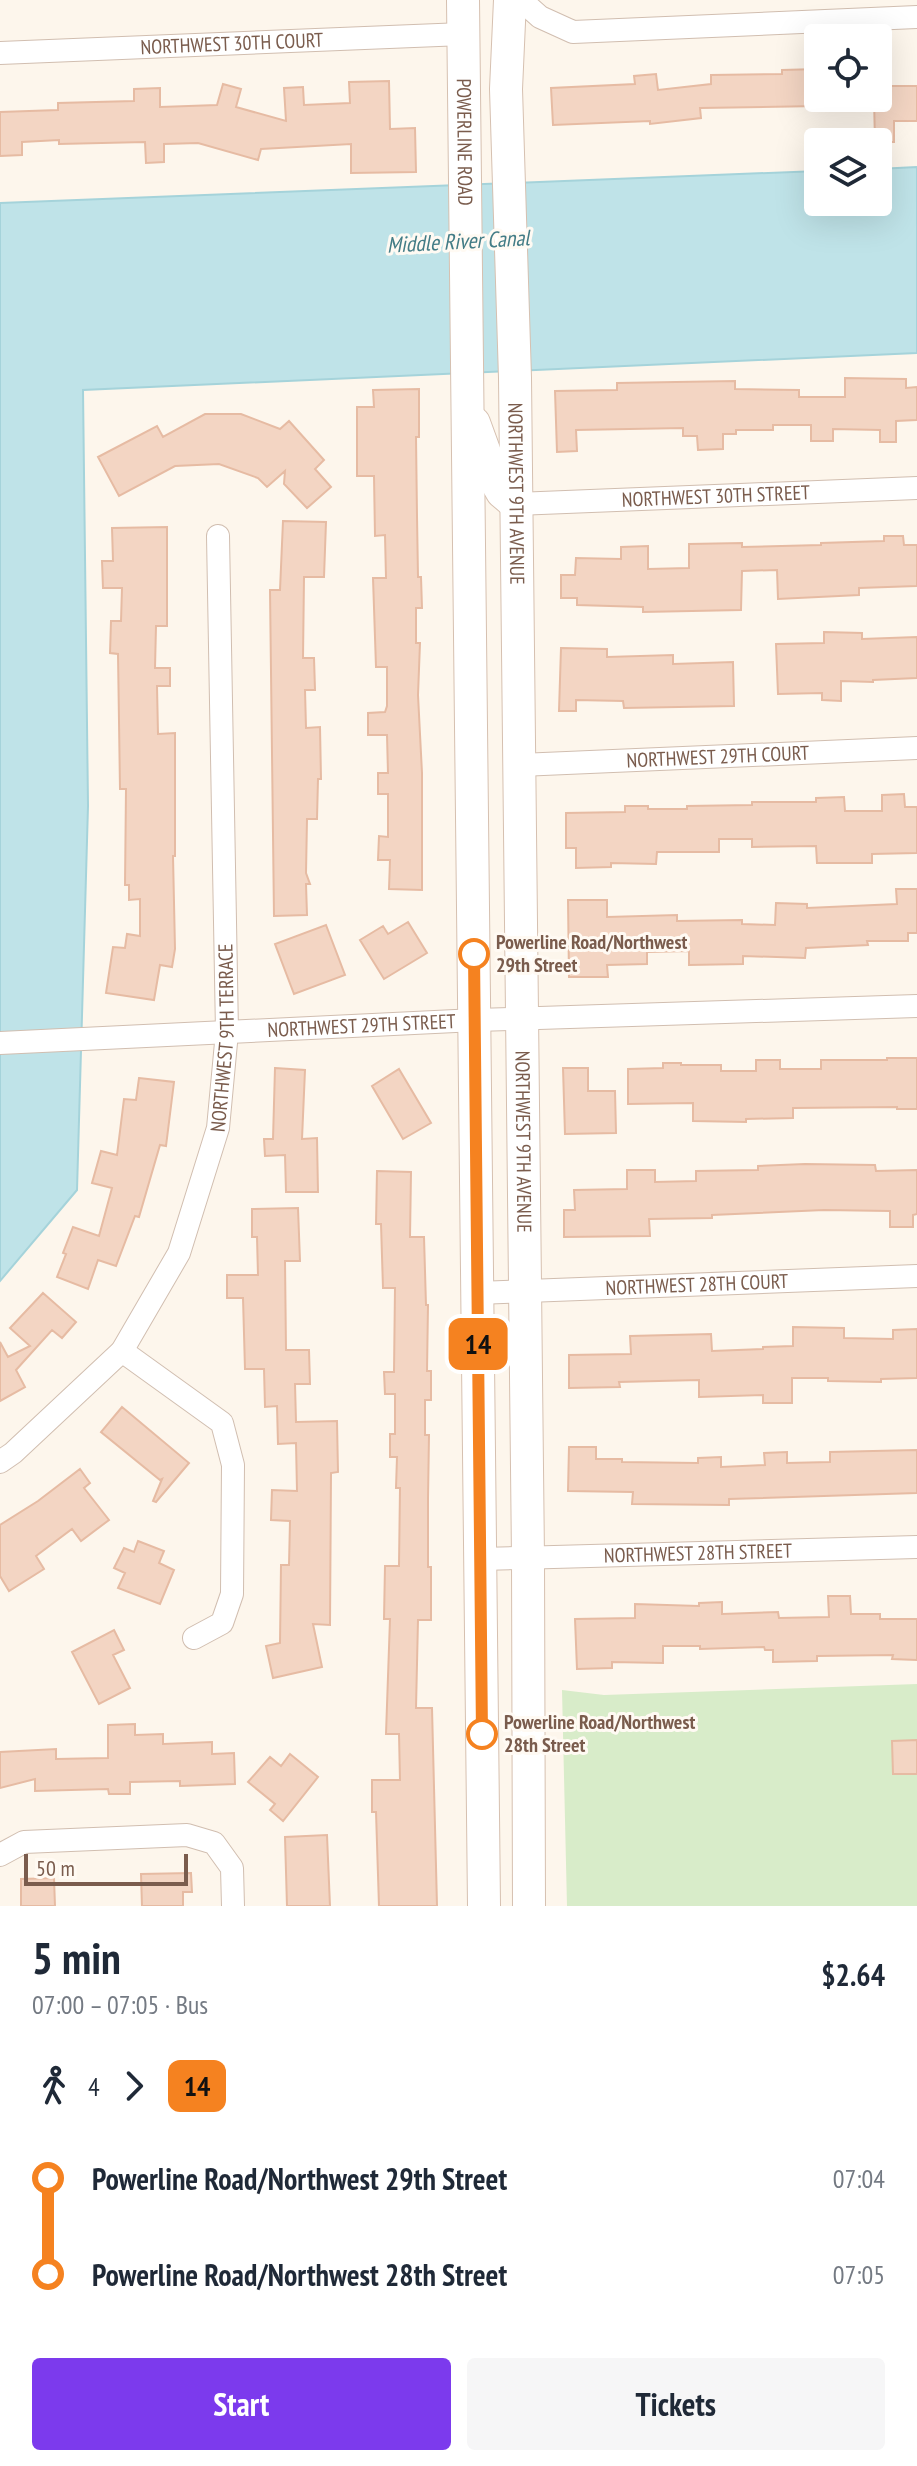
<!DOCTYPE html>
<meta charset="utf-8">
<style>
:root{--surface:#fff;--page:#f6f6f7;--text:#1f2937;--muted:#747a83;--accent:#7c3aed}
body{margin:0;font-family:"PT Sans Narrow",sans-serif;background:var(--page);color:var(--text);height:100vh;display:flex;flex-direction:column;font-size:30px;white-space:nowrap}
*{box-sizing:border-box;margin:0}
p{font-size:26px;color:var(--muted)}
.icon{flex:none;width:44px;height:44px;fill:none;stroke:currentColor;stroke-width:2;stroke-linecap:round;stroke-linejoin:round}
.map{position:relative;height:1906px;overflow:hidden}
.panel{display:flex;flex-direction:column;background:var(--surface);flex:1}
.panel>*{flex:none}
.badge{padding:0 16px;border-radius:12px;font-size:28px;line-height:52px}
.tools{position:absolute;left:804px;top:24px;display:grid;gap:16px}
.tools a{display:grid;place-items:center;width:88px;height:88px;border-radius:8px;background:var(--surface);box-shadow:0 8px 32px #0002;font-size:40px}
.scale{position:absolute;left:24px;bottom:20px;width:164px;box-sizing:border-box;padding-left:8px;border:4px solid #7a5c4d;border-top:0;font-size:22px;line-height:28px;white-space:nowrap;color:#7a5c4d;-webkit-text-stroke:6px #fffaf3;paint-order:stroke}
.map>.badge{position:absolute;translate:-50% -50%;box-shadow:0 0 0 4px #fff}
.legs{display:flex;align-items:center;gap:12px;height:88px;padding:0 32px;font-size:26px}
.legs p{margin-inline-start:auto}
.headline{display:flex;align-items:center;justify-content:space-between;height:136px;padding:0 32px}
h1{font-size:44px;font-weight:600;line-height:60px}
.action{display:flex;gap:16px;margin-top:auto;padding:16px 32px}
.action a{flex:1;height:92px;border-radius:8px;background:var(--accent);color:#fff;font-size:32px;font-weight:600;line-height:92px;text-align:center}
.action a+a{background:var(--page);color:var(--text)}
ul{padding:0 32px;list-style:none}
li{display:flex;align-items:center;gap:28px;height:96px;font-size:30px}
li i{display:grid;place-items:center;width:12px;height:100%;margin:0 10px;background:currentColor}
li i::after{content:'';width:20px;height:20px;margin:-10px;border:6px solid;border-radius:50%;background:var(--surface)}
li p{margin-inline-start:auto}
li:first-child i{background:linear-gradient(#0000 50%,currentColor 0)}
li:last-child i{background:linear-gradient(currentColor 50%,#0000 0)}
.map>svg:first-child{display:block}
.green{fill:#d8ecc9}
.water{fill:#bfe3e8;stroke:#a5d3da;stroke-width:2}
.building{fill:#f3d5c3;stroke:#e6bba3;stroke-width:2}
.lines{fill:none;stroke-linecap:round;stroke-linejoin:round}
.street-casing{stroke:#d1beb0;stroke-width:24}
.secondary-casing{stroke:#d6c0b0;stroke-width:34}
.street{stroke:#fff;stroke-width:22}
.secondary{stroke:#fff;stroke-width:32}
.line-1-casing{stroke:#fff;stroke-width:18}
.line-1{stroke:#f58220;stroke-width:12}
.stop-1-dot{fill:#fff;stroke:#f58220;stroke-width:4}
.labels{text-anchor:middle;stroke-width:6;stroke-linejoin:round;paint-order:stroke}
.street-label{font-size:20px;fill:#7a5c4d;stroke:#fffaf3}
.stop-label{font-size:20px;font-weight:bold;fill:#7a5c4d;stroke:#fffaf3;text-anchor:start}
.water-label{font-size:22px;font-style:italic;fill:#437c86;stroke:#fffaf3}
</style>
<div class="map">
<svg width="917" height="1906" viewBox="0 0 917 1906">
<rect width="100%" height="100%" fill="#fdf6ec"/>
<path class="green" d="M917 1684V1906H567L562 1690 604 1695Z"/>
<path class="water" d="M917 167V353L83 390 88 806 77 1190 0 1281V203L818 171V202H878V169Z"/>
<path class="building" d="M818 69V106L700 108 701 118 650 124V121L553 125 551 88 635 84 634 76 656 74 658 90 711 84V75L782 74V70Z
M389 81 390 129 415 128 416 172 351 173V144L261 149 258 160 198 143 164 144V162L146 163 145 142 59 144V140L22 142V155L0 156V112L58 110V103L134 101V89L160 88V107L217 105 223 84 241 89 236 107 286 121 284 88 303 87 304 105 350 103 349 82Z
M878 86H917V121H894V142H875L874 98H878Z
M845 378 906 379V388L917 387V420L896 421V442H880V430L833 429V441H811V425H773V430H736V434H723V449L698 450 697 436H683V428L576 430 577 451 557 452 555 391 617 390V383L735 381V389L799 390V397H845Z
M419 389V437H416L417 516 418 577H421L422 608H416V643H420L418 695 422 773V890L389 889 390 860H378L379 836 388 837V794H378V773H388L387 735H368V713L385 712 387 706V667H376L373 578H386L385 535 375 536 374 476H357V407H374L373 390Z
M205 414H241L280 429 289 421 324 460 315 469 331 487 307 508 284 484 285 471 267 487 258 478 219 464 175 466 119 496 98 457 157 426 163 437Z
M283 521 326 522 324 577H304L303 658H314L315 690H305L306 728 320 727 321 779H318L317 819H307L306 873 310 884H306L307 915 274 916 270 590H280Z
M167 527V626H156L155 668H170V686H157L158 734 175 733V856H173L175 949 172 967 160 965 154 1000 106 993 113 947 125 948 127 934 140 936V899L129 900V885H125L126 789H120L118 654 110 653 111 621H121L122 588H103L102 561H113L112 528Z
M884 536H903L904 545H917V586L859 588V595L778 599 777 570 742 571 741 610 643 612V607L577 605V598H561V575H575L576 558 621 559V547L648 546V569L689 568V544L742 543V547L821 545V543L884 541Z
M824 632 862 633V639L917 637V678L873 680V682L841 681V701L822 700V693L778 694 776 644 824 643Z
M561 648 607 649V657L673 655V664L733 662 734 706 624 708 623 701 576 700V711H559Z
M904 794 905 807H917V853L872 854V863H817L816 846 752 847V839H719V852H657L656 864 611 863V867L576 868V848H566V813L625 812V806H648V809H687V806L752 805V802H816V798L844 797 845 811H882V795Z
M896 889H917V933H908V941H867L868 945 806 948 805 958 743 956V964L689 965V951L647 952V964L607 965 608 977H569L568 900H607V917L677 915V921L742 920V924L775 925 776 903 807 904V908L897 904Z
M408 922 427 953 384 979 360 940 383 926 388 934Z
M326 925 345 975 294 994 275 944Z
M887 1058H917V1109H897V1107L793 1108V1118L746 1119V1122L693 1121V1103L628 1104V1069L663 1068V1063H681V1065H721V1071H756V1060H780V1069H821V1060H887Z
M275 1068 305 1070 302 1139 317 1138 318 1192H286L285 1155 265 1156 264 1139H273Z
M563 1068H588V1091H615L616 1133 565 1134Z
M399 1069 431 1123 403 1139 372 1086Z
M139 1078 174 1082 166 1146 160 1145 139 1217 135 1216 116 1266 98 1260 88 1289 57 1277 66 1254 63 1253 73 1227 99 1236 112 1188 92 1183 101 1151 117 1155 124 1099 136 1100Z
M805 1164 875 1165 876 1171 917 1170V1214L913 1215V1227H890V1211L824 1210 712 1215V1218L649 1219 650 1236 564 1237V1210H575L574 1190 627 1189V1170H655V1182L696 1181V1171L758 1170V1166Z
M377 1171 411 1172 410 1237H424L426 1305H428L427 1371H431V1400H425V1435H429L428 1499V1567H431V1620H418L416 1708H432L437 1906H379L376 1812H372V1780H400L399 1734H386L390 1619H384L385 1566H399L400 1488H396L397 1457H390V1434H395V1394H385L384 1372H394L395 1288H383L381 1224H376Z
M298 1208 300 1261H285L286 1350H309L310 1384H295L296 1422 337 1421 338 1472 331 1473 330 1625 313 1624 322 1667 273 1678 266 1646 280 1643 281 1565H289L290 1521 271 1520 272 1490 297 1491 296 1443 278 1444 277 1406 265 1407 264 1369H245L243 1298H227V1275H258L257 1237H252V1209Z
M43 1293 76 1322 62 1338 52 1330 16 1370 25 1387 0 1401V1342L8 1357 30 1346 10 1328Z
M793 1327 844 1328V1338L893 1339V1330L917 1329V1378L881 1379V1382L828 1381V1378H792V1403H763V1395L699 1397V1380L619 1382 620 1387 569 1388V1355L631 1354 630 1336 711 1334 712 1351 763 1349V1347L793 1346Z
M122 1407 189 1463 156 1502 153 1501 162 1479 160 1480 101 1432Z
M569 1447H596V1459H622V1462L698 1463V1458L721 1457V1467L765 1465 764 1453 787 1452V1463L830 1462V1452L917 1450V1493L729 1499V1505L632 1504 633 1492 568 1491Z
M80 1469 90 1483 84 1488 109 1520 81 1541 72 1529 36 1556 44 1569 9 1591 0 1576V1525L38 1501Z
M138 1541 164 1551 159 1563 174 1570 160 1604 118 1588 125 1573 114 1568 124 1548 134 1552Z
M828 1596H850L851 1614H880V1619H917V1660L892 1659 893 1655 817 1656V1661L773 1662V1650H765L764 1647 700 1649V1646H663V1663L612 1662V1668L577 1669 575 1619 635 1618V1604L699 1606V1603L722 1602V1614L778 1612 779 1618 829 1617Z
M114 1630 124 1650 113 1655 130 1688 99 1704 72 1652Z
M135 1724V1735L163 1734V1744L212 1742V1754L234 1753 235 1784 180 1786V1781L130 1782V1794H109L108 1789 35 1791V1779L0 1788V1752L56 1749V1759L108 1758V1725Z
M917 1740V1774H893L892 1741Z
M290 1754 318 1777 283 1821 270 1810 275 1804 248 1782 270 1757 281 1766Z
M327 1835 330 1906H287L285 1837Z
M191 1873 192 1892H183V1906H142L141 1874Z
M54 1878 55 1906H21V1879Z"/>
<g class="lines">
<defs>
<g id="street">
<path d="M521 0 540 17 573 32 917 17"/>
<path id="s1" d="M0 53 463 34"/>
<path id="s2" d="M516 504 917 488"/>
<path id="s3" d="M520 765 917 748"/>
<path id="s4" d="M0 1043 476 1020 917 1006"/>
<path id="s5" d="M477 1293 917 1276"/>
<path d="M122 1351 222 1423 233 1465 232 1594 222 1623 194 1638"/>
<path id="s6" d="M0 1462 13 1453 122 1351 179 1253 218 1128 227 1032 218 536"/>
<path id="s7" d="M480 1559 917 1547"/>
<path d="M0 1855 24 1842 187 1835 214 1843 232 1868 233 1906"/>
</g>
<g id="secondary">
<path id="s8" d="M463 0 484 1906"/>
<path id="s9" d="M510 0 506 89 515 378 528 1558 529 1906"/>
<path d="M474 423 494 478 502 492 516 504"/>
</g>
</defs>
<use href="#street" class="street-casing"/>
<use href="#secondary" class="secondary-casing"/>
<use href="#street" class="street"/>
<use href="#secondary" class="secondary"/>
</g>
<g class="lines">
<defs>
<path id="line-1" d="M474 954 482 1734"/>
</defs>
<use href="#line-1" class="line-1-casing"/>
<use href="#line-1" class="line-1"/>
</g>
<g class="stop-1-dot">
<circle cx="474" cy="954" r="14"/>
<circle cx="482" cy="1734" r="14"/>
</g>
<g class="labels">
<g class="street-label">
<text dy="7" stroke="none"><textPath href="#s1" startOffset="232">NORTHWEST 30TH COURT</textPath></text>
<text dy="7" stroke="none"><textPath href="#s8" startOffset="142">POWERLINE ROAD</textPath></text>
<text dy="7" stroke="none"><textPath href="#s9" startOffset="494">NORTHWEST 9TH AVENUE</textPath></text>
<text dy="7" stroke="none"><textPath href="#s2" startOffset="200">NORTHWEST 30TH STREET</textPath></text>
<text dy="7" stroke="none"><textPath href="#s3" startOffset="198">NORTHWEST 29TH COURT</textPath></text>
<text dy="7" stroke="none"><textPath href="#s4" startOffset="362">NORTHWEST 29TH STREET</textPath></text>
<text dy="7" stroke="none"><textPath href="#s6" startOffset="500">NORTHWEST 9TH TERRACE</textPath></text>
<text dy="7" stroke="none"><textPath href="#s9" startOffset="1142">NORTHWEST 9TH AVENUE</textPath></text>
<text dy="7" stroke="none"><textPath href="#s5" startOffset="220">NORTHWEST 28TH COURT</textPath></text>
<text dy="7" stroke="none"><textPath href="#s7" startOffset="218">NORTHWEST 28TH STREET</textPath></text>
</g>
<g class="stop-label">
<text x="496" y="949">Powerline Road/Northwest<tspan x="496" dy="23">29th Street</tspan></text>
<text x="504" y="1729">Powerline Road/Northwest<tspan x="504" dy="23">28th Street</tspan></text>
</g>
<g class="water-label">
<text transform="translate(458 241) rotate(-3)" y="8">Middle River Canal</text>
</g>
</g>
</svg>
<div class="tools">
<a><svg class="icon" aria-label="locate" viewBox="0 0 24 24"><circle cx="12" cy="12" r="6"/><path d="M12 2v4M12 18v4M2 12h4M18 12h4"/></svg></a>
<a><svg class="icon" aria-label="layers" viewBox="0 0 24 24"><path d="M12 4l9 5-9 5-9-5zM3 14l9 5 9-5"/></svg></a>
</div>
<div class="scale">50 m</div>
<b class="badge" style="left:478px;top:1344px;background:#f58220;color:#111">14</b>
</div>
<section class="panel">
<div class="headline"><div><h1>5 min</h1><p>07:00 – 07:05 · Bus</p></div><b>$2.64</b></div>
<div class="legs"><svg class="icon" aria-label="walk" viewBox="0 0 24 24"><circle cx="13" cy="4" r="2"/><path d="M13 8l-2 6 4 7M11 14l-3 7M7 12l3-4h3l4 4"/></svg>4<svg class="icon" aria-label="forward" viewBox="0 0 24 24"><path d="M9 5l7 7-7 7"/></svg><b class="badge" style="background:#f58220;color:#111">14</b></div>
<ul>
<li><i style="color:#f58220"></i><b>Powerline Road/Northwest 29th Street</b><p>07:04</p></li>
<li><i style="color:#f58220"></i><b>Powerline Road/Northwest 28th Street</b><p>07:05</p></li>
</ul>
<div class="action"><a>Start</a><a>Tickets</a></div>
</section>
